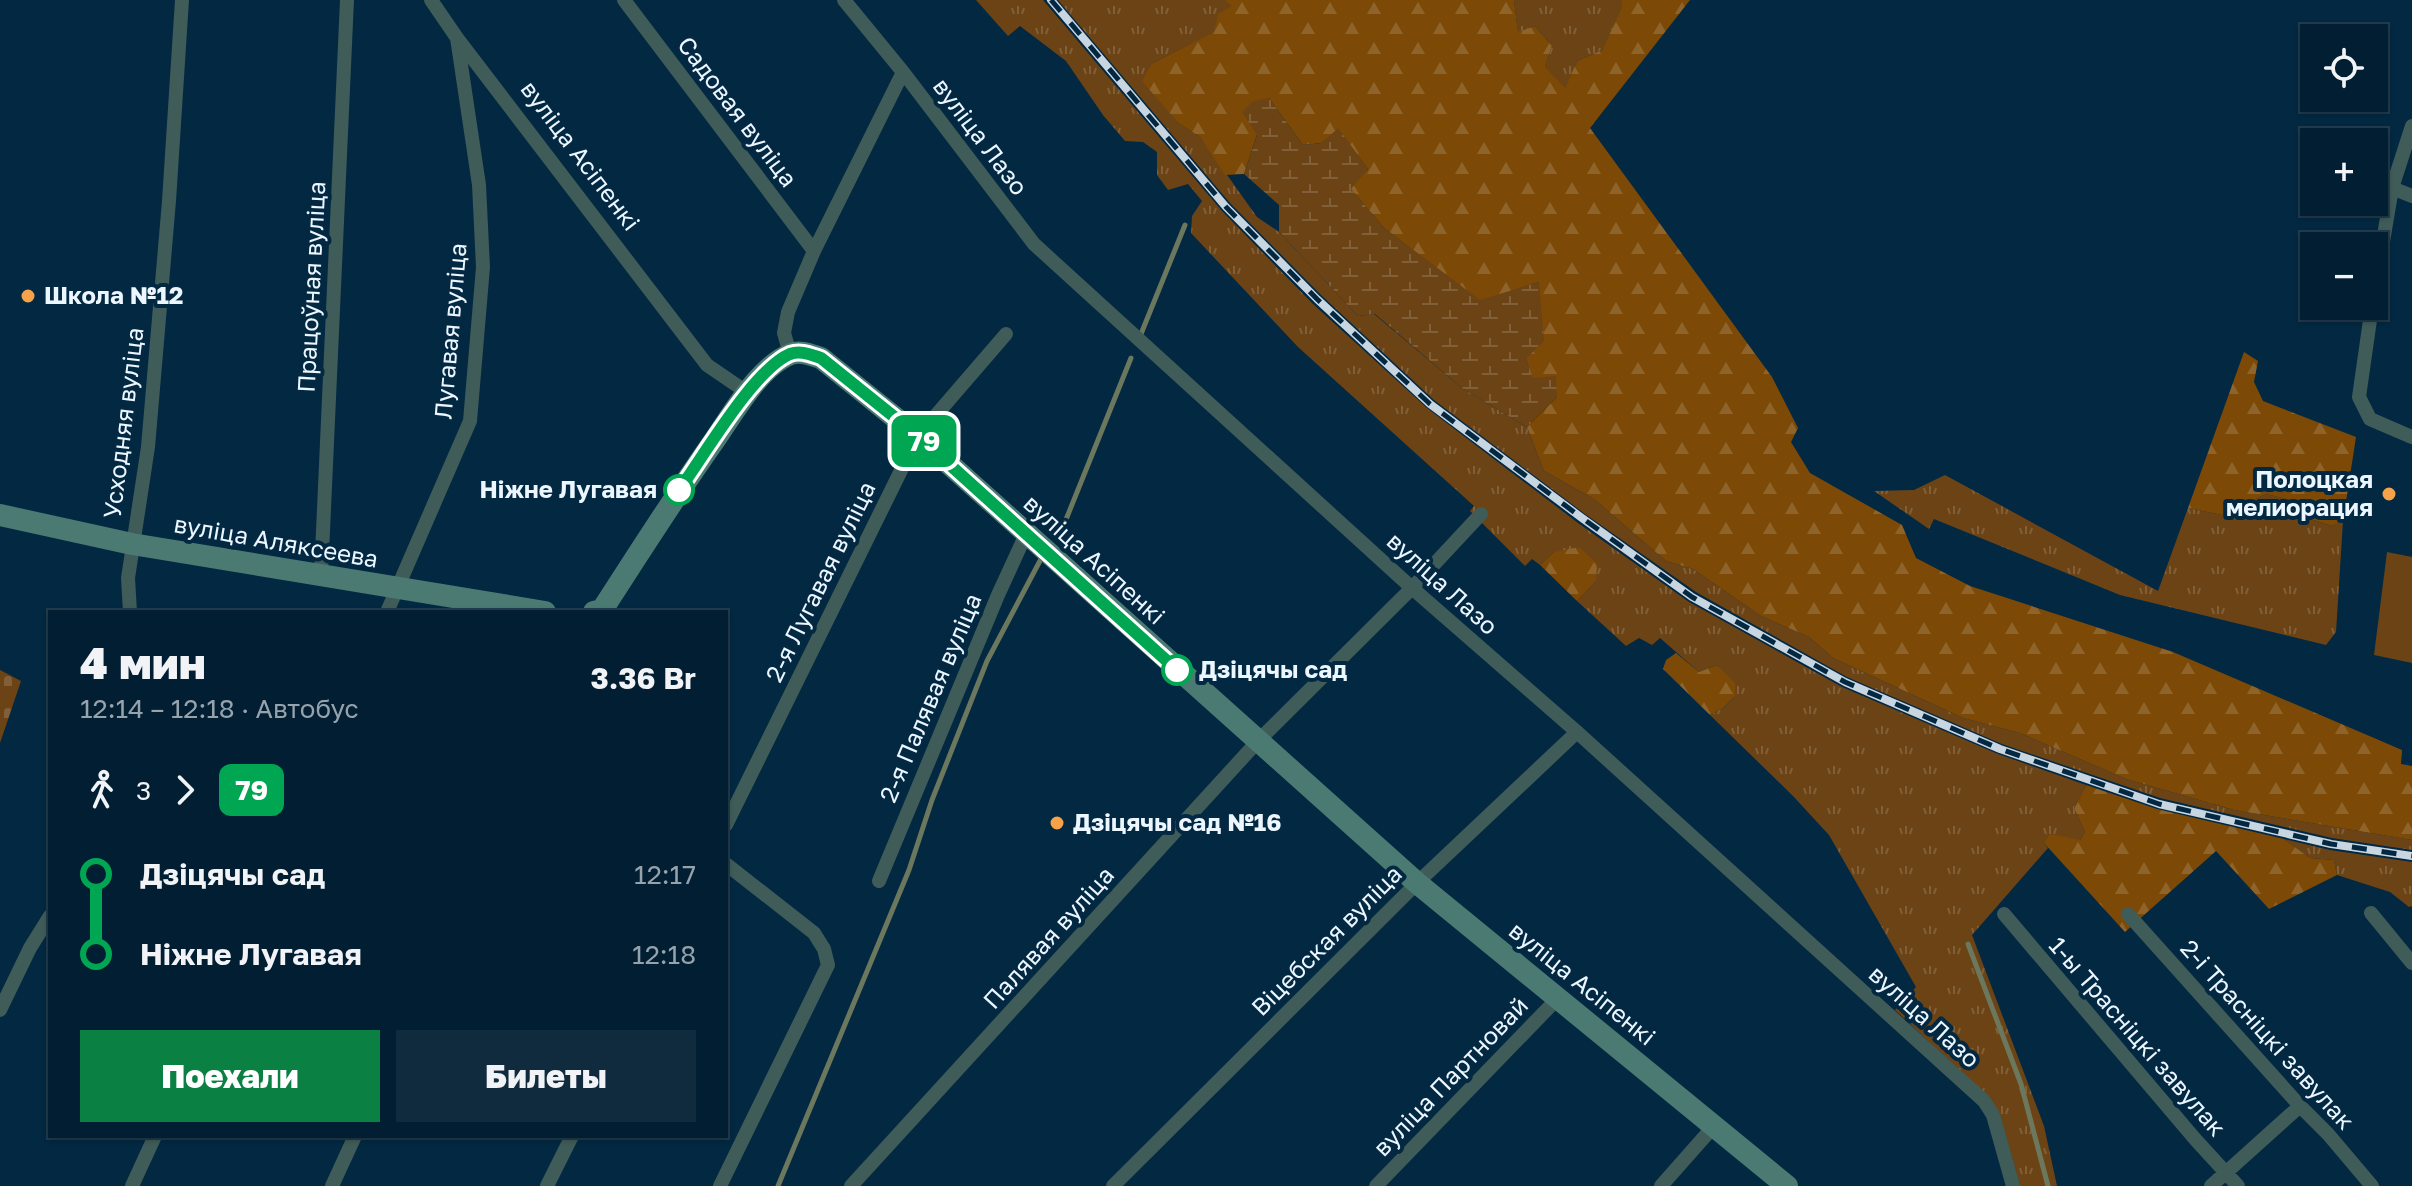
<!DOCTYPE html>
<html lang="ru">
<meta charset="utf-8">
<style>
:root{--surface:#021e32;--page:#102b3e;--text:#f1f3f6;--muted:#96a2ac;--line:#233c4d;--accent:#0b8043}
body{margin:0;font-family:"Golos Text",sans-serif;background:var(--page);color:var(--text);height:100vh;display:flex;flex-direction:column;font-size:30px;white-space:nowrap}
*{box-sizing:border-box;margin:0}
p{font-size:26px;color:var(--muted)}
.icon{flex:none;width:44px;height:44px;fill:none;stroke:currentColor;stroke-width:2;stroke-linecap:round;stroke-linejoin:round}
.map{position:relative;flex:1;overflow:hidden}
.side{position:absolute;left:48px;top:610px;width:680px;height:528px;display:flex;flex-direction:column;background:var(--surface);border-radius:0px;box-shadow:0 2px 6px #0004,0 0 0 2px var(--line)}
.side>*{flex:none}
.badge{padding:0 16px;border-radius:12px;font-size:28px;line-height:52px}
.controls{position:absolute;left:2300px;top:24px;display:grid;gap:16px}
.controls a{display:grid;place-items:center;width:88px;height:88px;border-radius:0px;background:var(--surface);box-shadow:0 2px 6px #0004,0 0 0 2px var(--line);font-size:40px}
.map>.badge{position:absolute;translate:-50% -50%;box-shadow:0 0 0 4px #fff}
.legs{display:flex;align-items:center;gap:12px;height:88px;padding:0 32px;font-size:26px}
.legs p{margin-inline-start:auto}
.head{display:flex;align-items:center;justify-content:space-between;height:136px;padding:0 32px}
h1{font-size:44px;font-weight:800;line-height:60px}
.primary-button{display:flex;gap:16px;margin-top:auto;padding:16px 32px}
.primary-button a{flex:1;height:92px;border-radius:0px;background:var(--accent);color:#fff;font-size:32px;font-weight:800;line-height:92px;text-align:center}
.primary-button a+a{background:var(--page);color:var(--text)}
ul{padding:0 32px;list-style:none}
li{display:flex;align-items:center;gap:28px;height:80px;font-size:30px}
li i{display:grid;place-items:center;width:12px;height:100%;margin:0 10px;background:currentColor}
li i::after{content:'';width:20px;height:20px;margin:-10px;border:6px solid;border-radius:50%;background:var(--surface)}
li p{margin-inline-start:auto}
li:first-child i{background:linear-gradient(#0000 50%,currentColor 0)}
li:last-child i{background:linear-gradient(currentColor 50%,#0000 0)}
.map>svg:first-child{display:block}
.grass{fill:url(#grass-tufts)}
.forest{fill:url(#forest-firs)}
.wetland{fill:url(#wetland-marsh)}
.cemetery{fill:url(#cemetery-stones)}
.garden{fill:#6c4315}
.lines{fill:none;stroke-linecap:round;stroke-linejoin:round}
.stream{stroke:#6b785d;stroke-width:5}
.street{stroke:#3f5c58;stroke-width:14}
.secondary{stroke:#4b7a73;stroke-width:22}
.rail-casing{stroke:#c8d6e2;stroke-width:8}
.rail{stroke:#032842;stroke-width:5;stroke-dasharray:15;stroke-linecap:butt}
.line-1-casing{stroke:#fff;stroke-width:18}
.line-1{stroke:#00a651;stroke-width:12}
.poi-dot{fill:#f6a248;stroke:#032842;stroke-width:3}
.stop-1-dot{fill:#fff;stroke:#00a651;stroke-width:4}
.labels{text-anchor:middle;stroke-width:8;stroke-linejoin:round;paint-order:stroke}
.street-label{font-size:24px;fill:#ecf6ff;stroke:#032842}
.poi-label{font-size:24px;font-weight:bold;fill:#ecf6ff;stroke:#032842;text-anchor:start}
.stop-label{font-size:24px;font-weight:bold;fill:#ecf6ff;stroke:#032842;text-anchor:end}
</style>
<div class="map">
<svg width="2412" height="1186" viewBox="0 0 2412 1186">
<defs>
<pattern id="grass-tufts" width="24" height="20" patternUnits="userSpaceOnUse" patternTransform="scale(2)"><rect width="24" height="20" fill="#6c4315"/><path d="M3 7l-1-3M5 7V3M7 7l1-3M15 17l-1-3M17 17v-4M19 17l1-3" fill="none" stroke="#815f38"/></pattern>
<pattern id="forest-firs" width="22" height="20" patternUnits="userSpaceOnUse" patternTransform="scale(2)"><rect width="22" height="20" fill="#7c4906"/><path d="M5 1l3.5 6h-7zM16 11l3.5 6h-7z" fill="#8f642b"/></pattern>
<pattern id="wetland-marsh" width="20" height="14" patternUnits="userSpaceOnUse" patternTransform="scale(2)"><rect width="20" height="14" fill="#6c4315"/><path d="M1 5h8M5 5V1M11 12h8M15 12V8" fill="none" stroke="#815f38"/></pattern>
<pattern id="cemetery-stones" width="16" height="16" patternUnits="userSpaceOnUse" patternTransform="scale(2)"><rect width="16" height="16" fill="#6c4315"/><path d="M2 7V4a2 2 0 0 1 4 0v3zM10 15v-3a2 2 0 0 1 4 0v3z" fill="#815f38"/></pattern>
</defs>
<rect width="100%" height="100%" fill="#032842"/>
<path class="grass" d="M976 0H1043L1222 211 1313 304 1427 408 1578 523 1689 602 1842 687 1998 754 2086 785 2074 808 2085 832 2080 840 2044 843 2048 848 1972 935 2044 1126 2057 1186H2020L1999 1112 1989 1098 1895 1010 1916 987 1829 835 1793 796 1710 715 1723 708 1734 697V683L1717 665 1699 672 1660 638 1652 645 1639 638 1626 646 1577 601 1596 581 1554 552 1540 565 1532 559 1525 566 1470 511 1474 506 1298 347 1191 233 1192 216 1202 201 1188 184 1168 190 1157 175V152L1143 142 1125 141 1103 115 1066 61 1020 26 1008 36Z
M1058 0H1224L1233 6 1215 32 1151 64 1143 81 1178 123 1200 137 1257 217 1279 232 1358 316 1374 314 1462 388 1527 427 1544 471 1594 499 1666 561 1693 569 1761 616 1809 637 1833 658 1963 718 2020 733 2126 779 2234 810 2412 840V850L2332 838 2160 798 2002 744 1847 677 1696 592 1585 514 1434 400 1321 295 1230 203Z
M1514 0H1622L1623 8 1602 50 1577 61 1565 89 1545 66 1552 46 1535 26 1518 33Z
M1945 475 2158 591 2188 508 2222 515 2266 494 2290 500 2310 519 2332 526 2343 521 2336 632 2326 645 2120 595 1934 519 1929 529 1874 491 1914 490Z
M2284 839 2330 850 2412 862V906L2409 907 2390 892 2337 875 2334 860 2310 858Z"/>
<path class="forest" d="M1224 0H1514L1518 32 1535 26 1552 46 1545 66 1565 88 1577 61 1602 50 1622 8V0H1690L1590 128 1772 377 1798 428 1791 442 1810 473 1902 525 1916 558 1970 586 2173 652 2402 750 2401 764 2412 766V840L2234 810 2126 779 2020 733 1963 718 1833 658 1809 637 1761 616 1693 569 1666 561 1594 499 1544 471 1527 427 1557 397 1532 378 1526 359 1539 282 1480 301 1384 228 1350 188 1368 169 1338 129 1322 143 1303 145 1269 98 1244 174 1225 175 1200 137 1178 123 1142 81 1151 64 1214 32 1218 14 1232 6Z
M2244 352 2258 361 2254 382 2263 401 2356 437 2343 521 2332 526 2310 519 2290 500 2266 494 2222 515 2188 508Z
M1579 547 1597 564 1596 581 1577 601 1540 565 1554 552Z
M1676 653 1699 672 1717 665 1735 683V696L1723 708 1710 715 1663 669 1666 660Z
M2086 785 2157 809 2284 839 2310 858 2334 860 2337 875 2269 909 2216 851 2125 932 2044 843 2050 834 2080 840 2085 832 2074 808Z"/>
<path class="wetland" d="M1269 98 1303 145 1322 143 1338 128 1368 169 1351 189 1384 228 1480 300 1539 282 1544 341 1526 359 1533 378 1556 376 1557 397 1527 427 1462 388 1375 314 1358 316 1279 232V205L1244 174 1257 135 1242 112 1253 101Z"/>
<path class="cemetery" d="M0 670 21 681 0 743Z"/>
<path class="garden" d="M2387 552 2412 557V663L2374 655Z"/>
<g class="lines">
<path class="stream" d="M1141 334 1185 225
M1063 527 1131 358
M1968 944 2021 1084 2048 1186
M778 1186 909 870 932 800 987 661 1042 557"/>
<path class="street" d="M431 0 457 38 707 365 748 393
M624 0 814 251
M844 0 903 72 1034 244 1412 588 1577 732 1984 1101 1993 1115 2013 1186
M2392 188 2412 196
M2374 295 2392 188 2412 126
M2372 306 2359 397 2370 419 2412 437
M790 354 784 333 788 312 814 251 903 72
M321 575 347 0
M130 612 128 578 148 447 169 201 182 0
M387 612 470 421 483 267 479 185 457 38
M726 825 918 436 1006 334
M879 881 998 595 1026 534
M2371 913 2412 963
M2004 914 2195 1139 2238 1186
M2128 914 2300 1106 2328 1134 2372 1186
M0 1010 30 948 50 916
M132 1186 155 1136
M332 1186 355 1136
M547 1186 572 1136
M720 1186 828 965 824 949 814 933 726 864
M851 1186 1258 741 1412 588 1481 514
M1113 1186 1417 883 1577 732
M1376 1186 1558 998
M1661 1186 1714 1126
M2211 1186 2300 1106"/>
<path class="secondary" d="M0 515 132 544 545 612
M594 612 602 610C639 553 675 496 714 441 733 414 759 366 791 354 801 350 811 355 821 358L918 436 1417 883 1787 1186"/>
<defs>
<path id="rail" d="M1051 0 1226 207 1317 299 1430 404 1582 518 1692 597 1845 682 2000 749 2159 804 2331 844 2412 856"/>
</defs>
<use href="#rail" class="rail-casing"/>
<use href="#rail" class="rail"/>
</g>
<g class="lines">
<defs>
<path id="line-1" d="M679 490C704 456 753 370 790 354 801 350 811 355 821 358L918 436 1177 670"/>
</defs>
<use href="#line-1" class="line-1-casing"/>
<use href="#line-1" class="line-1"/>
</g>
<g class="poi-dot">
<circle cx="28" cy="296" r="8"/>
<circle cx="2389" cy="494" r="8"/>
<circle cx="1057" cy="823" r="8"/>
</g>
<g class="stop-1-dot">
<circle cx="679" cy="490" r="14"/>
<circle cx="1177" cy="670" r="14"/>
</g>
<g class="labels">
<g class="street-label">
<text transform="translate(737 112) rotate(53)" y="8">Садовая вуліца</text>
<text transform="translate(980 137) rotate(53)" y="8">вуліца Лазо</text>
<text transform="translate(580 156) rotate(53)" y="8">вуліца Асіпенкі</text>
<text transform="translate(312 287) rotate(-87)" y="8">Працоўная вуліца</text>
<text transform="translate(451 331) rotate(-85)" y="8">Лугавая вуліца</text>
<text transform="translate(124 423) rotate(-83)" y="8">Усходняя вуліца</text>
<text transform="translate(276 542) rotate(10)" y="8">вуліца Аляксеева</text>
<text transform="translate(1094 560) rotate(42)" y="8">вуліца Асіпенкі</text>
<text transform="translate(821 582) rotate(-64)" y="8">2-я Лугавая вуліца</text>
<text transform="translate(1442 584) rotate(42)" y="8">вуліца Лазо</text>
<text transform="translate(931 698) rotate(-67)" y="8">2-я Палявая вуліца</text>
<text transform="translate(1049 938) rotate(-48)" y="8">Палявая вуліца</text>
<text transform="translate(1327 941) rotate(-45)" y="8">Віцебская вуліца</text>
<text transform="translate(1582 984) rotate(39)" y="8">вуліца Асіпенкі</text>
<text transform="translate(1924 1017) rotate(42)" y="8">вуліца Лазо</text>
<text transform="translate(2267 1035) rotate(48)" y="8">2-і Трасніцкі завулак</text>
<text transform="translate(2137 1037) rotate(49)" y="8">1-ы Трасніцкі завулак</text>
<text transform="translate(1451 1077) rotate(-46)" y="8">вуліца Партновай</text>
</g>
<g class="poi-label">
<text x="44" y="304">Школа №12</text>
<text x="2373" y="488" text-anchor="end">Полоцкая<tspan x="2373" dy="28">мелиорация</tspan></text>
<text x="1073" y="831">Дзіцячы сад №16</text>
</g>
<g class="stop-label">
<text x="657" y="498">Ніжне Лугавая</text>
<text x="1199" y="678" text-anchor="start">Дзіцячы сад</text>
</g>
</g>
</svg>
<div class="controls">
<a><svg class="icon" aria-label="locate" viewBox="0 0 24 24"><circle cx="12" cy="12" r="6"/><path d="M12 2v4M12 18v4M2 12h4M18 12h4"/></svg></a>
<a>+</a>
<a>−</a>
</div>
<b class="badge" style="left:924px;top:441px;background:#00a651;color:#fff">79</b>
<section class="side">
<div class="head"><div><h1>4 мин</h1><p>12:14 – 12:18 · Автобус</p></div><b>3.36 Br</b></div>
<div class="legs"><svg class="icon" aria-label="walk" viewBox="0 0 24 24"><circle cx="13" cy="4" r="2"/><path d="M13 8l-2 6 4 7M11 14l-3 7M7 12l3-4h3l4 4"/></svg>3<svg class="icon" aria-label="forward" viewBox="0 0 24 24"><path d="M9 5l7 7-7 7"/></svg><b class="badge" style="background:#00a651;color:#fff">79</b></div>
<ul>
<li><i style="color:#00a651"></i><b>Дзіцячы сад</b><p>12:17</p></li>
<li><i style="color:#00a651"></i><b>Ніжне Лугавая</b><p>12:18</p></li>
</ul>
<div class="primary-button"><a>Поехали</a><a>Билеты</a></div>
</section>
</div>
